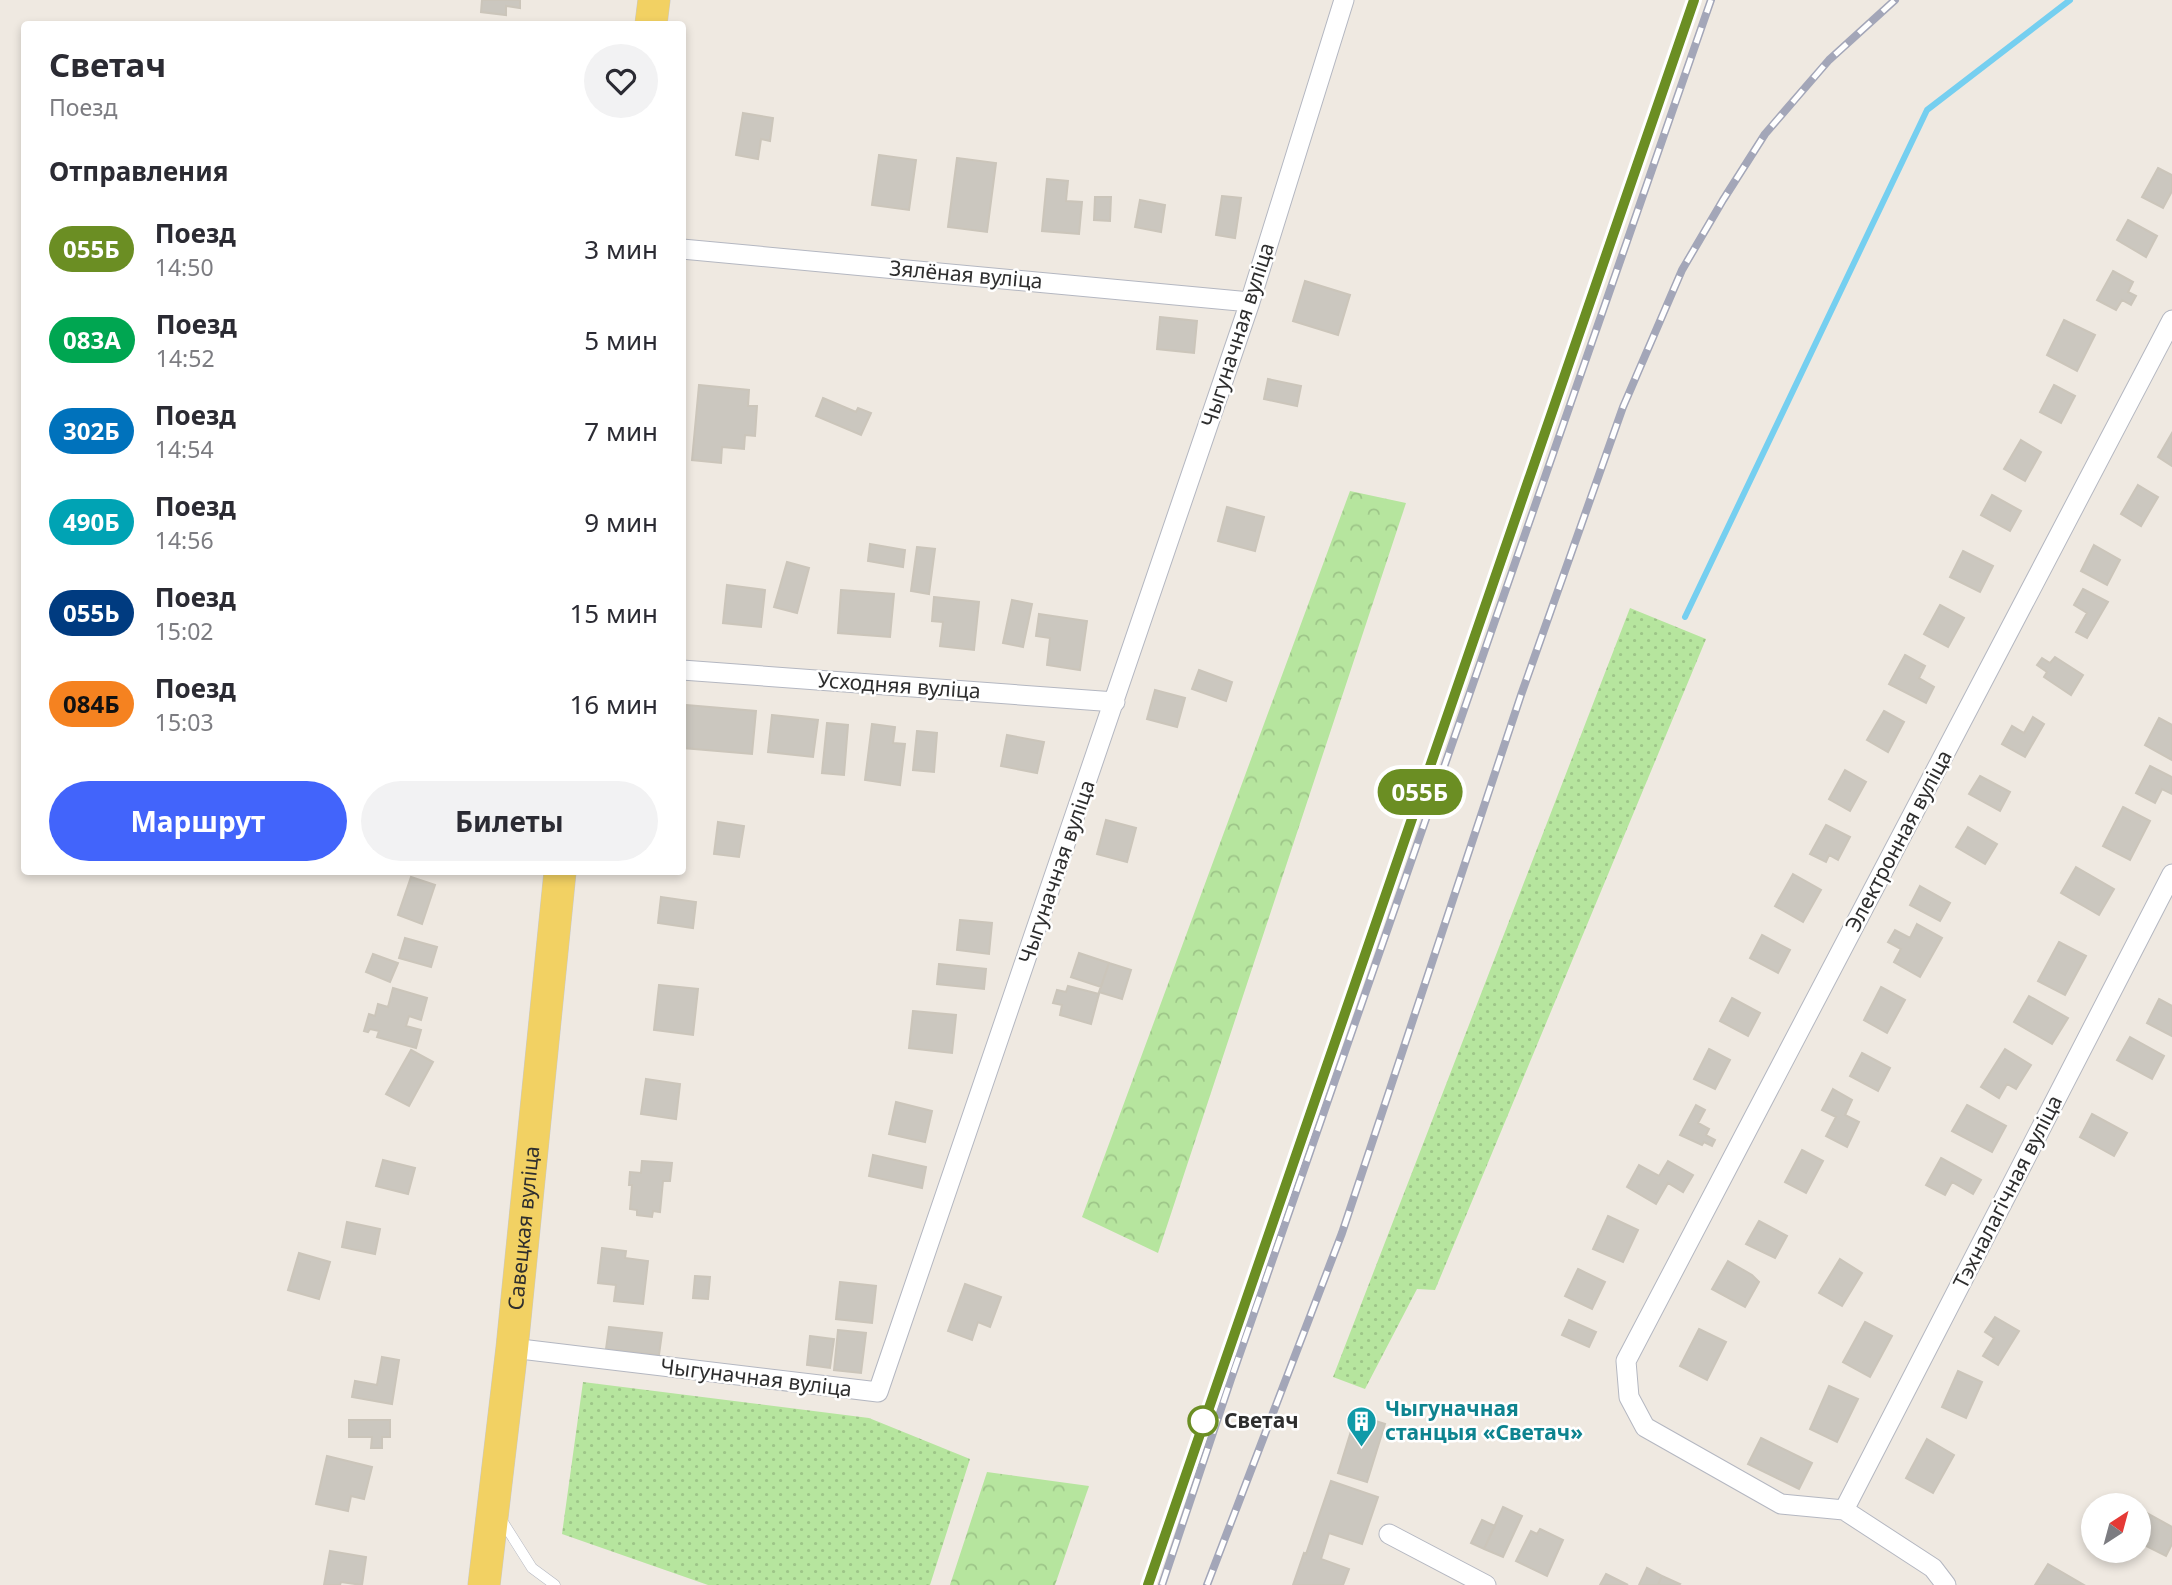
<!DOCTYPE html>
<html lang="ru">
<meta charset="utf-8">
<style>
:root{--surface:#fff;--page:#f2f2f3;--text:#2b2b33;--muted:#7c7c81;--accent:#4264fb}
body{margin:0;font-family:"Noto Sans",sans-serif;background:var(--page);color:var(--text);height:100vh;display:flex;flex-direction:column;font-size:26px;white-space:nowrap}
*{box-sizing:border-box;margin:0}
p{font-size:23px;color:var(--muted)}
.icon{flex:none;width:38px;height:38px;fill:none;stroke:currentColor;stroke-width:2;stroke-linecap:round;stroke-linejoin:round}
.map{position:relative;flex:1;overflow:hidden}
.panel{position:absolute;left:21px;top:21px;width:665px;height:854px;display:flex;flex-direction:column;background:var(--surface);border-radius:7px;box-shadow:0 4px 10px #0003}
.panel>*{flex:none}
.badge{padding:0 14px;border-radius:23px;font-size:24px;line-height:46px}
.needle{width:46px;rotate:36deg}
.tools{position:absolute;left:2081px;top:1493px;display:grid;gap:14px}
.tools a{display:grid;place-items:center;width:70px;height:70px;border-radius:50%;background:var(--surface);box-shadow:0 4px 10px #0003;font-size:35px}
.map>.badge{position:absolute;translate:-50% -50%;box-shadow:0 0 0 4px #fff}
h2{padding:0 28px;font-size:26px;line-height:63px}
.round{display:grid;place-items:center;flex:none;width:74px;height:74px;border-radius:37px;background:var(--page)}
.headline{display:flex;align-items:center;justify-content:space-between;height:119px;padding:0 28px}
h1{font-size:33px;font-weight:700;line-height:52px}
.primary-button{display:flex;gap:14px;margin-top:auto;padding:14px 28px}
.primary-button a{flex:1;height:80px;border-radius:42px;background:var(--accent);color:#fff;font-size:28px;font-weight:700;line-height:80px;text-align:center}
.primary-button a+a{background:var(--page);color:var(--text)}
ul{padding:0;list-style:none}
li{display:flex;align-items:center;gap:21px;height:91px;padding:0 28px}
li div{flex:1}
li b{display:block;font-size:26px}
li em{font-style:normal}
li .badge{min-width:77px;font-weight:700;text-align:center}
.map>svg:first-child{display:block}
.grass{fill:url(#grass-dots)}
.forest{fill:url(#forest-crowns)}
.lines{fill:none;stroke-linecap:round;stroke-linejoin:round}
.stream{stroke:#75cff0;stroke-width:6}
.building{fill:#cbc7bf;stroke:#cbc5ba;stroke-width:2}
.lane-casing{stroke:#b4b7c1;stroke-width:11}
.street-casing{stroke:#b4b7c1;stroke-width:21}
.primary-casing{stroke:#c9c9c9;stroke-width:33}
.lane{stroke:#fff;stroke-width:10}
.street{stroke:#fff;stroke-width:19}
.primary{stroke:#f2d163;stroke-width:32}
.rail-casing{stroke:#a3a6b8;stroke-width:8}
.rail{stroke:#fff;stroke-width:5;stroke-dasharray:16;stroke-linecap:butt}
.line-casing{stroke:#fff;stroke-width:16}
.line{stroke:#6b8e23;stroke-width:10}
.stop-dot{fill:#fff;stroke:#6b8e23;stroke-width:3.5}
.labels{text-anchor:middle;stroke-width:5;stroke-linejoin:round;paint-order:stroke}
.street-label{font-size:21px;fill:#2e2e2e;stroke:#fff}
.culture-label{font-size:21px;font-weight:bold;fill:#0d838f;stroke:#fff;text-anchor:start}
.stop-label{font-size:21px;font-weight:bold;fill:#2e2e2e;stroke:#fff;text-anchor:start}
</style>
<div class="map">
<svg width="2172" height="1585" viewBox="0 0 2172 1585">
<defs>
<pattern id="grass-dots" width="8" height="8" patternUnits="userSpaceOnUse" patternTransform="scale(1.75)"><rect width="8" height="8" fill="#b6e59e"/><path d="M2 2h.1M6 6h.1" fill="none" stroke="#9dc588" stroke-width="1.8" stroke-linecap="round"/></pattern>
<pattern id="forest-crowns" width="20" height="18" patternUnits="userSpaceOnUse" patternTransform="scale(1.75)"><rect width="20" height="18" fill="#b6e59e"/><path d="M2 6a3 3 0 1 1 6 0M12 15a3 3 0 1 1 6 0" fill="none" stroke="#9dc588"/></pattern>
</defs>
<rect width="100%" height="100%" fill="#efe9e1"/>
<path class="grass" d="M1630 608 1706 639 1435 1290 1417 1289 1365 1389 1333 1377Z
M583 1382 869 1418 970 1459 930 1585H708L562 1534Z"/>
<path class="forest" d="M1350 491 1406 503 1158 1253 1082 1217Z
M987 1472 1089 1486 1055 1585H950Z"/>
<g class="lines">
<path class="stream" d="M1685 617 1927 110 2070 0"/>
</g>
<path class="building" d="M482 0H520V8L506 6V15L481 12Z
M743 113 773 118 770 141 761 139 758 159 736 155Z
M879 155 916 160 909 210 872 205Z
M957 158 996 163 987 232 948 227Z
M2158 168 2172 175V191L2163 208 2142 197Z
M1047 179 1068 181 1066 201 1082 202 1079 234 1042 231Z
M1222 196 1241 198 1235 238 1216 235Z
M1095 197H1111L1110 221 1094 220Z
M1140 200 1165 205 1161 232 1135 227Z
M2128 220 2157 236 2146 257 2117 240Z
M2113 271 2133 282 2128 292 2136 296 2131 305 2122 300 2116 310 2097 300Z
M1305 281 1350 295 1338 335 1293 321Z
M1160 317 1197 321 1194 353 1157 349Z
M2064 320 2095 335 2077 371 2047 355Z
M1268 379 1301 386 1297 406 1264 399Z
M699 385 749 390 748 406H757L755 436 745 435 744 449 722 447 721 463 692 460Z
M2054 385 2075 396 2061 423 2040 412Z
M823 398 856 412 858 408 871 413 861 435 816 416Z
M2172 433V466L2158 457Z
M2021 440 2041 452 2025 481 2004 469Z
M2138 485 2158 497 2141 526 2121 514Z
M1992 495 2021 511 2010 531 1981 515Z
M1227 507 1264 517 1255 551 1218 541Z
M870 544 905 550 903 567 868 561Z
M2094 545 2120 560 2107 585 2081 571Z
M917 547 935 549 929 594 911 591Z
M1963 551 1993 566 1980 592 1950 577Z
M787 562 809 568 797 613 774 607Z
M727 585 765 590 761 627 723 623Z
M2083 589 2108 602 2087 638 2076 632 2087 613 2074 605Z
M841 590 894 594 890 637 838 633Z
M934 597 979 602 974 650 940 646 943 622 932 621Z
M1012 600 1032 604 1023 647 1003 643Z
M1940 605 1964 618 1948 647 1924 634Z
M1039 614 1087 621 1080 670 1047 665 1050 638 1036 636Z
M1905 655 1925 666 1919 678 1934 687 1926 703 1889 684Z
M2055 657 2083 675 2071 695 2044 677 2047 672 2037 665 2042 658 2050 663Z
M1199 670 1232 682 1226 701 1192 689Z
M1155 690 1185 698 1177 727 1147 719Z
M686 705 756 711 752 754 683 748Z
M1884 711 1904 722 1888 752 1867 740Z
M772 715 818 720 813 757 768 752Z
M2033 717 2044 724 2025 757 2002 744 2012 726 2024 733Z
M2159 718 2172 725V760L2145 745Z
M827 723 848 725 844 775 822 773Z
M872 724 895 727 893 743 905 744 900 785 865 780Z
M917 731 937 733 934 772 913 770Z
M1007 735 1044 742 1037 773 1001 766Z
M2150 766 2172 777V794L2162 789 2155 803 2136 793Z
M1845 770 1866 782 1850 811 1829 799Z
M1980 776 2010 792 2000 811 1969 794Z
M2123 807 2150 821 2130 860 2103 846Z
M1106 820 1136 828 1127 862 1097 854Z
M718 822 744 826 739 857 714 854Z
M1826 825 1850 837 1838 860 1829 855 1826 862 1810 854Z
M1968 827 1997 844 1985 864 1956 847Z
M2076 867 2114 889 2099 915 2061 893Z
M1793 874 1821 890 1803 922 1775 906Z
M411 877 435 885 422 924 398 915Z
M1920 886 1950 903 1940 921 1910 905Z
M661 897 696 902 693 928 658 923Z
M960 920 992 923 989 954 957 950Z
M1917 924 1942 938 1920 977 1894 962 1901 949 1888 942 1895 930 1910 938Z
M1762 935 1790 950 1778 973 1750 958Z
M405 938 437 947 431 967 399 958Z
M2059 942 2086 956 2065 995 2038 981Z
M1079 953 1109 963 1101 987 1071 977Z
M373 954 398 963 390 982 366 972Z
M1109 963 1131 970 1122 999 1099 992Z
M939 964 986 969 984 989 937 984Z
M659 985 698 989 693 1035 654 1030Z
M1068 986 1099 994 1091 1024 1060 1015 1062 1005 1053 1003 1057 990 1066 992Z
M1881 987 1905 1000 1887 1033 1864 1020Z
M393 988 427 998 421 1020 409 1016 406 1026 421 1030 416 1048 377 1037 379 1031 370 1029 368 1032 364 1031 369 1014 375 1016 378 1004 388 1007Z
M2029 996 2068 1018 2052 1044 2014 1022Z
M1732 998 1760 1013 1748 1036 1720 1021Z
M2159 999 2172 1006V1036L2147 1023Z
M913 1011 956 1015 952 1053 909 1048Z
M2130 1037 2164 1056 2152 1079 2117 1060Z
M1709 1049 1730 1060 1715 1089 1694 1079Z
M2005 1049 2031 1065 2016 1089 2007 1084 1999 1098 1981 1087Z
M411 1050 433 1062 409 1106 386 1094Z
M1862 1053 1890 1068 1878 1091 1850 1076Z
M646 1079 680 1084 676 1119 641 1114Z
M1833 1089 1852 1100 1845 1115 1859 1122 1847 1147 1826 1136 1836 1117 1822 1110Z
M896 1102 932 1111 925 1142 889 1134Z
M1696 1105 1705 1110 1698 1123 1709 1129 1706 1135 1715 1140 1712 1146 1704 1142 1702 1145 1680 1135Z
M1967 1105 2006 1126 1992 1152 1952 1131Z
M2092 1114 2127 1133 2114 1156 2080 1137Z
M1802 1150 1823 1161 1806 1193 1785 1182Z
M873 1155 926 1167 922 1188 869 1176Z
M1941 1158 1981 1180 1973 1194 1952 1182 1945 1195 1926 1185Z
M383 1160 415 1168 408 1194 376 1186Z
M642 1161 672 1163 670 1181H663L660 1212 653 1211 652 1217 637 1215V1210L630 1209 632 1185H629L630 1172 641 1173Z
M1668 1161 1693 1175 1683 1192 1668 1183 1656 1204 1627 1187 1639 1165 1659 1176Z
M1608 1216 1638 1230 1623 1262 1593 1249Z
M1759 1221 1787 1236 1775 1258 1746 1244Z
M347 1222 380 1229 375 1254 342 1247Z
M602 1248 626 1251 625 1258 648 1261 643 1304 614 1301 616 1285 598 1283Z
M299 1253 330 1262 319 1299 288 1290Z
M1840 1259 1862 1273 1842 1306 1819 1293Z
M1728 1261 1752 1275 1759 1282 1745 1307 1712 1289Z
M1578 1269 1605 1282 1592 1309 1565 1296Z
M695 1276 710 1277 708 1299 693 1298Z
M840 1282 876 1286 872 1323 836 1319Z
M965 1284 1001 1297 990 1327 978 1322 972 1340 948 1331Z
M1995 1317 2019 1331 1998 1365 1983 1356 1994 1338 1985 1332Z
M1569 1320 1596 1332 1589 1347 1562 1335Z
M1865 1322 1892 1336 1870 1377 1843 1362Z
M609 1327 662 1333 659 1355 606 1349Z
M1699 1329 1726 1342 1707 1380 1680 1366Z
M838 1330 866 1333 861 1373 834 1370Z
M810 1336 834 1339 830 1368 807 1365Z
M382 1357 399 1360 392 1404 352 1397 355 1381 377 1385Z
M1958 1371 1982 1382 1966 1418 1942 1407Z
M1829 1386 1858 1399 1837 1442 1810 1429Z
M1356 1415 1385 1424 1367 1482 1338 1473Z
M349 1420H390V1437H382V1448H371L372 1437H349Z
M1761 1438 1812 1463 1799 1489 1748 1464Z
M1927 1439 1954 1455 1933 1493 1906 1478Z
M327 1456 372 1467 364 1499 351 1496 348 1511 316 1504Z
M1331 1481 1378 1497 1362 1544 1329 1533 1321 1559 1349 1569 1343 1585H1293L1304 1553 1306 1554Z
M1503 1507 1522 1516 1503 1557 1484 1549Z
M2147 1513 2172 1527V1544L2166 1556 2138 1542V1529Z
M1482 1520 1495 1526 1484 1549 1471 1543Z
M1540 1529 1563 1540 1547 1576 1516 1561 1531 1531 1537 1534Z
M330 1551 366 1557 362 1585 341 1582 340 1585H324Z
M2048 1564 2084 1585H2035Z
M1647 1568 1662 1576 1658 1585H1639Z
M1606 1574 1628 1585H1600Z
M1662 1576 1680 1584 1679 1585H1658Z"/>
<g class="lines">
<defs>
<path id="lane" d="M501 1519 532 1568 555 1585"/>
<path id="street" d="M682 249 1250 302
M682 670 1115 702
M512 1348 878 1392 1250 302 1344 0
M1844 1510 2172 874
M1389 1534 1486 1585
M1946 1585 1933 1568 1844 1510 1781 1504 1645 1427 1629 1397 1626 1361 2172 320"/>
<g id="primary">
<path d="M651 24 654 0"/>
<path id="s1" d="M484 1585 512 1348 560 872"/>
</g>
</defs>
<use href="#lane" class="lane-casing"/>
<use href="#street" class="street-casing"/>
<use href="#primary" class="primary-casing"/>
<use href="#lane" class="lane"/>
<use href="#street" class="street"/>
<use href="#primary" class="primary"/>
<defs>
<path id="rail" d="M1148 1585C1326 1055 1512 528 1694 0
M1162 1585 1231 1379 1711 0
M1207 1585 1342 1233 1521 695 1623 407 1682 270 1723 200 1765 134 1829 60 1895 0"/>
</defs>
<use href="#rail" class="rail-casing"/>
<use href="#rail" class="rail"/>
</g>
<g class="lines">
<defs>
<path id="line" d="M1148 1585C1326 1055 1512 528 1694 0"/>
</defs>
<use href="#line" class="line-casing"/>
<use href="#line" class="line"/>
</g>
<defs>
<symbol id="building-pin" viewBox="-11 -11 22 30"><path d="M0 17L-7.5 6A9.5 9.5 0 1 1 7.5 6Z" fill="#0f9aa8" stroke="#fff"/><path d="M-4-6H4V6H1V3H-1V6H-4ZM-2.5-4.3h1.7v1.8h-1.7ZM.8-4.3h1.7v1.8H.8ZM-2.5-1h1.7V.8h-1.7ZM.8-1h1.7V.8H.8Z" fill="#fff"/></symbol>
</defs>
<g fill-rule="evenodd">
<use href="#building-pin" x="1344" y="1404" width="35" height="47"/>
</g>
<circle class="stop-dot" cx="1203" cy="1421" r="14"/>
<g class="labels">
<g class="street-label">
<text transform="translate(966 275) rotate(5)" y="7">Зялёная вуліца</text>
<text transform="translate(1238 335) rotate(-72)" y="7">Чыгуначная вуліца</text>
<text transform="translate(899 686) rotate(4)" y="7">Усходняя вуліца</text>
<text transform="translate(1899 841) rotate(-62)" y="7">Электронная вуліца</text>
<text transform="translate(1057 872) rotate(-71)" y="7">Чыгуначная вуліца</text>
<text transform="translate(2008 1192) rotate(-63)" y="7">Тэхналагічная вуліца</text>
<text dy="7" stroke="none"><textPath href="#s1" startOffset="359">Савецкая вуліца</textPath></text>
<text transform="translate(756 1378) rotate(7)" y="7">Чыгуначная вуліца</text>
</g>
<g class="culture-label">
<text x="1385" y="1416">Чыгуначная<tspan x="1385" dy="24">станцыя «Светач»</tspan></text>
</g>
<g class="stop-label">
<text x="1224" y="1428">Светач</text>
</g>
</g>
</svg>
<div class="tools">
<a><svg class="needle" viewBox="-14 -14 28 28"><path d="M0-13l5 13h-10z" fill="#e53935"/><path d="M0 13l5-13h-10z" fill="#7c7c81"/></svg></a>
</div>
<b class="badge" style="left:1420px;top:792px;background:#6b8e23;color:#fff">055Б</b>
<section class="panel">
<div class="headline"><div><h1>Светач</h1><p>Поезд</p></div><a class="round"><svg class="icon" aria-label="heart" viewBox="0 0 24 24"><path d="M12 20l-8-8c-3-5 5-10 8-4 3-6 11-1 8 4z"/></svg></a></div>
<h2>Отправления</h2>
<ul>
<li><span class="badge" style="background:#6b8e23;color:#fff">055Б</span><div><b>Поезд</b><p>14:50</p></div><em>3 мин</em></li>
<li><span class="badge" style="background:#00a651;color:#fff">083А</span><div><b>Поезд</b><p>14:52</p></div><em>5 мин</em></li>
<li><span class="badge" style="background:#0072bc;color:#fff">302Б</span><div><b>Поезд</b><p>14:54</p></div><em>7 мин</em></li>
<li><span class="badge" style="background:#00a3b4;color:#fff">490Б</span><div><b>Поезд</b><p>14:56</p></div><em>9 мин</em></li>
<li><span class="badge" style="background:#003b80;color:#fff">055Ь</span><div><b>Поезд</b><p>15:02</p></div><em>15 мин</em></li>
<li><span class="badge" style="background:#f58220;color:#111">084Б</span><div><b>Поезд</b><p>15:03</p></div><em>16 мин</em></li>
</ul>
<div class="primary-button"><a>Маршрут</a><a>Билеты</a></div>
</section>
</div>
